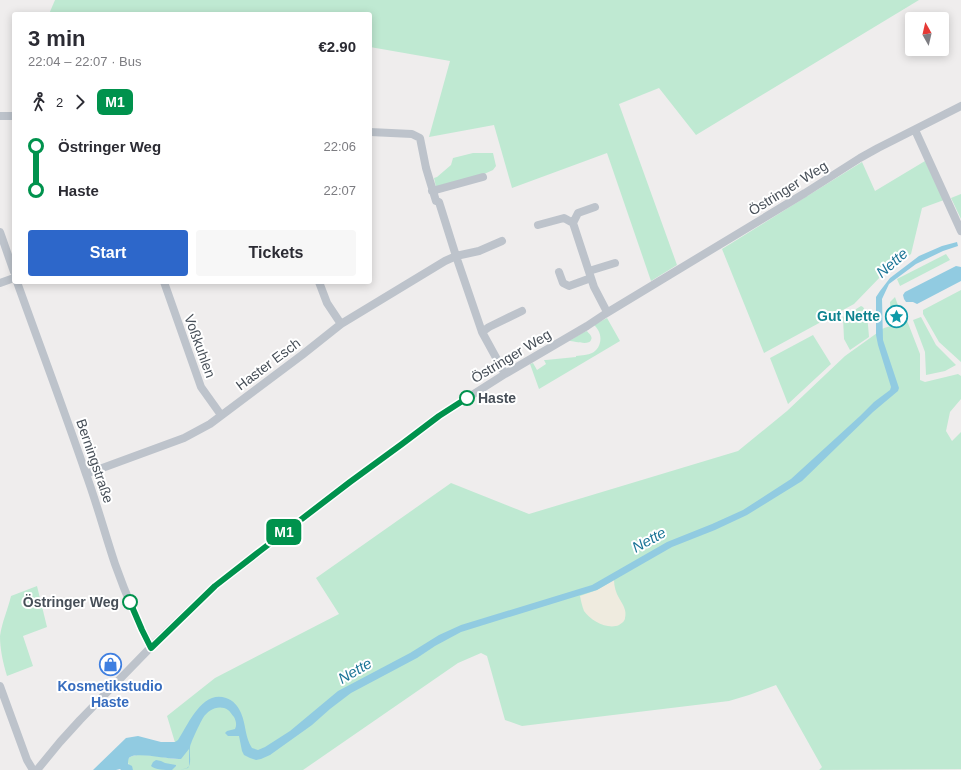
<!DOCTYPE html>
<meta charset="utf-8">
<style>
:root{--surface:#fff;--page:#f7f7f7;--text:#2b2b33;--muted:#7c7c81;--accent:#2d67ca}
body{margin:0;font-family:Helvetica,sans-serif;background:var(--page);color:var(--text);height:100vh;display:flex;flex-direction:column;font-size:15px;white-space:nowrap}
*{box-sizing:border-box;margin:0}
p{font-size:13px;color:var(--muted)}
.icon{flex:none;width:22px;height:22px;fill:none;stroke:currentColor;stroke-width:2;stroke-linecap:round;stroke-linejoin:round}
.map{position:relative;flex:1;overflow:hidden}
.drawer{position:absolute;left:12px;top:12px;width:360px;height:272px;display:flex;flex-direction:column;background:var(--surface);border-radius:4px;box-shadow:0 2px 10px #0003}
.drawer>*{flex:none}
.badge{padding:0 8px;border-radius:6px;font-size:14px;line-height:26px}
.needle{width:26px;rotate:352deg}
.controls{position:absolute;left:905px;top:12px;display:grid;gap:8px}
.controls a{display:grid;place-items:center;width:44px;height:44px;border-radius:4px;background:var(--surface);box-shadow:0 2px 10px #0003;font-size:20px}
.map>.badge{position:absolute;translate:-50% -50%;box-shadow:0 0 0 2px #fff}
.legs{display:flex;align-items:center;gap:6px;height:44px;padding:0 16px;font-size:13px}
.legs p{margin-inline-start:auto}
.summary{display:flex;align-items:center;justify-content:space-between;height:68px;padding:0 16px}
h1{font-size:22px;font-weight:800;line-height:30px}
.cta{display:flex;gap:8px;margin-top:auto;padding:8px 16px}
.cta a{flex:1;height:46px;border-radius:4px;background:var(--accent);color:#fff;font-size:16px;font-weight:800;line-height:46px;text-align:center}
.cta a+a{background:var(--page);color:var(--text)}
ul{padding:0 16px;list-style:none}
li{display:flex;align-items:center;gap:14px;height:44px;font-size:15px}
li i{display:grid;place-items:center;width:6px;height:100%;margin:0 5px;background:currentColor}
li i::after{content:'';width:10px;height:10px;margin:-5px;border:3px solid;border-radius:50%;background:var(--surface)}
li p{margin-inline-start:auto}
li:first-child i{background:linear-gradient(#0000 50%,currentColor 0)}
li:last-child i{background:linear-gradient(currentColor 50%,#0000 0)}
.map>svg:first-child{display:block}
.green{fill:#bfe9d2}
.sand{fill:#efebdf}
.water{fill:#91cbe1}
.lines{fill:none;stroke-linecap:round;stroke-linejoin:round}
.street{stroke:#bdc3cb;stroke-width:8}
.line-1-casing{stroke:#fff;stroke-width:9}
.line-1{stroke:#00924d;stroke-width:6}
.stop-1-dot{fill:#fff;stroke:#00924d;stroke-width:2}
.labels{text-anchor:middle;stroke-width:4;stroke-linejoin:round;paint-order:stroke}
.street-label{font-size:14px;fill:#474f58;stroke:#fff}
.culture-label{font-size:14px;font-weight:bold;fill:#0d838f;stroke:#fff;text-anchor:end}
.stop-label{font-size:14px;font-weight:bold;fill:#474f58;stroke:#fff;text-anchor:start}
.shop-label{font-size:14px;font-weight:bold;fill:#366cbe;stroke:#fff}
.water-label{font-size:15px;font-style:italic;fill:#1c7597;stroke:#fff}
</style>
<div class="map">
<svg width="961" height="770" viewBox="0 0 961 770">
<rect width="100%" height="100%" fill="#efeded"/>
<path class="green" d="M55 0H919L696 135 659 88 619 104 677 265 651 281 607 153 512 188 494 125 429 137 450 61 370 47V14H269L268 13V14H49Z
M473 153H493L496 166 493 170 482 175 436 187 434 178 437 177 451 165 453 158Z
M925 161 944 200 922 208 911 254 884 273 854 304 764 353 722 249 862 162 875 191Z
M961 194V219L951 198Z
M946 254 950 260 900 286 897 279Z
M961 290V362L939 342 923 314V310Z
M895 297 899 308 906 318 920 354V380L925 382 958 374 961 376V399L950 412 946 431 952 441 961 432V769L819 770 822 767 776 685 749 695 729 701 522 726 505 720 487 656 481 653 458 663 303 770H133C132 768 128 765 128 762 125 749 167 758 174 759H180L167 716 215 678 339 614 316 578 451 483 529 514 738 451 787 411 845 356 884 328 891 326H893L891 321 890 302Z
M861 306 863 307 867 313 869 337 850 350 844 339 843 317Z
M921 317 936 345 956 365 945 371 926 375 925 352 913 320Z
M607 318 620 341 539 389 530 364 533 363 537 370 546 364 544 360H546L576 357V356C582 355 588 355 592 353 600 349 603 338 598 330 597 328 596 327 594 325Z
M587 331C589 334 593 336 591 340 589 346 574 341 569 341L584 332Z
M813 335 831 364 788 404 770 358Z
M37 586 47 627 23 636 33 666 7 676C3 663 0 649 0 636 2 622 8 609 11 596Z"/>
<path class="sand" d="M614 580C614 586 616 593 619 598 623 605 627 610 625 618 625 621 622 623 619 625 608 630 591 621 584 611 582 606 581 601 580 596L597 590Z"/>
<path class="water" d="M957 242 958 246 943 251 916 264 889 284 882 299 883 340 899 388 898 391 873 412 802 481 747 515 715 530 672 547 597 590 461 632 435 646 417 658 351 693 330 709 312 725 270 755 261 759 256 760 250 758 244 755 242 751 239 736H228L225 733 227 731 235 729C237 725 236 721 234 717 232 715 230 711 228 710 219 704 208 710 203 718 200 723 191 742 190 747 189 754 192 762 188 768L180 770 187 768 189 766V749L181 759C170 760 135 751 129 758 128 760 128 762 128 764L132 766 133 770H121L120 769 116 770H93L126 738 138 736 161 742H175L178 740C188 725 202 690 226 698 233 700 238 706 241 713 246 724 245 738 252 748L258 750 265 747 290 731 338 691 410 653 439 635 461 625 592 585 667 542 712 524 743 510 791 479 860 416 874 402 890 390 891 387 878 345 876 335V297L880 291 890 278 919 256 942 246Z
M956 266 961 267V281L917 304 913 302H906L904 299 903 295 905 292Z
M156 760 161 761 165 763 176 765V766L172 770C165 770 155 770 151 766L153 762Z"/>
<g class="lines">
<path class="street" d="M0 116H14
M915 130 961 231
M370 132 412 134 420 138 426 168 436 201 439 202 456 256 482 332 505 374
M432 191 483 177
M573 223 578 213 595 207
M538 225 564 218 573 223 594 287 607 312
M0 232 14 272
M589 271 615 263
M559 272 563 283 569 286 591 278
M17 282C40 346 64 410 86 474 97 504 105 534 115 564 125 592 137 621 151 647
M164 282 201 387 221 415
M319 282 327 303 341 324
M0 283 14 278
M482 332 489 327 522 311
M86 474 184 438 210 424 302 355 341 324 445 261 456 256 479 251 502 241
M0 686 27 760 33 770
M37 770 60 742 80 720 151 647 215 586 350 482 402 444 439 416 505 374 587 326 605 314 805 193 860 158 878 148 961 106"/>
</g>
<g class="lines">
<defs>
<path id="line-1" d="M130 602 142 630 151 648 215 586 260 551 350 482 402 444 439 416 467 398"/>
</defs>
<use href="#line-1" class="line-1-casing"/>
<use href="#line-1" class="line-1"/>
</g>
<defs>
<symbol id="sight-ring" viewBox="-11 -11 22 22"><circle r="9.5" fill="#fff" stroke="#0f9aa8" stroke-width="1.5"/><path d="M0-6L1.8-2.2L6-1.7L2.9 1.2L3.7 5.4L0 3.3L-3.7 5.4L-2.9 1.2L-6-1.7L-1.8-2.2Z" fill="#0f9aa8"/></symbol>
<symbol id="shop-ring" viewBox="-11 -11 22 22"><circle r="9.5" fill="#fff" stroke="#3f7fe0" stroke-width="1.5"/><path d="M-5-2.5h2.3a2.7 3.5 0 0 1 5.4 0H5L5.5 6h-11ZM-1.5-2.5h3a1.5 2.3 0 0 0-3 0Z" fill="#3f7fe0"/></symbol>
</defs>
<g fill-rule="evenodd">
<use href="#sight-ring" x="884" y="304" width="25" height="25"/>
<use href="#shop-ring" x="98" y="652" width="25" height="25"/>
</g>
<g class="stop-1-dot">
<circle cx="467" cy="398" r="7"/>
<circle cx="130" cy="602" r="7"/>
</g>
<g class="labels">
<g class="street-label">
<text transform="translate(788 188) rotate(-32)" y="5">Östringer Weg</text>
<text transform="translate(200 346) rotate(70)" y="5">Voßkuhlen</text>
<text transform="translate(511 356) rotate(-31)" y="5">Östringer Weg</text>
<text transform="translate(268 364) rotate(-37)" y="5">Haster Esch</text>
<text transform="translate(95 461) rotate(71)" y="5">Berningstraße</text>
</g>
<g class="culture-label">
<text x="880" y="321">Gut Nette</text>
</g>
<g class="stop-label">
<text x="478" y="403">Haste</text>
<text x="119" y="607" text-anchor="end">Östringer Weg</text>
</g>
<g class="shop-label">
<text x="110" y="691">Kosmetikstudio<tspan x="110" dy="16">Haste</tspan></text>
</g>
<g class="water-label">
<text transform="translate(892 263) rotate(-41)" y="5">Nette</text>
<text transform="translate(649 540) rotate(-29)" y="5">Nette</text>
<text transform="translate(355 671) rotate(-30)" y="5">Nette</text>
</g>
</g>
</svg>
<div class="controls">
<a><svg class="needle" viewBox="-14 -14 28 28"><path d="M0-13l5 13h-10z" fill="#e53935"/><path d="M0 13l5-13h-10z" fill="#7c7c81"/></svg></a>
</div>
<b class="badge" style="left:284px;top:532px;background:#00924d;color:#fff">M1</b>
<section class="drawer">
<div class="summary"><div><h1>3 min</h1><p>22:04 – 22:07 · Bus</p></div><b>€2.90</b></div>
<div class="legs"><svg class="icon" aria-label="walk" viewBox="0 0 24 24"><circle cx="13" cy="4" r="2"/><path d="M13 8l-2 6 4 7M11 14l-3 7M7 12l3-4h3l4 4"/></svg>2<svg class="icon" aria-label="forward" viewBox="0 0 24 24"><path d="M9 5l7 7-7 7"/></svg><b class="badge" style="background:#00924d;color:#fff">M1</b></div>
<ul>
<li><i style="color:#00924d"></i><b>Östringer Weg</b><p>22:06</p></li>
<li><i style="color:#00924d"></i><b>Haste</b><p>22:07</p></li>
</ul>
<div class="cta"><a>Start</a><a>Tickets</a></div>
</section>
</div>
